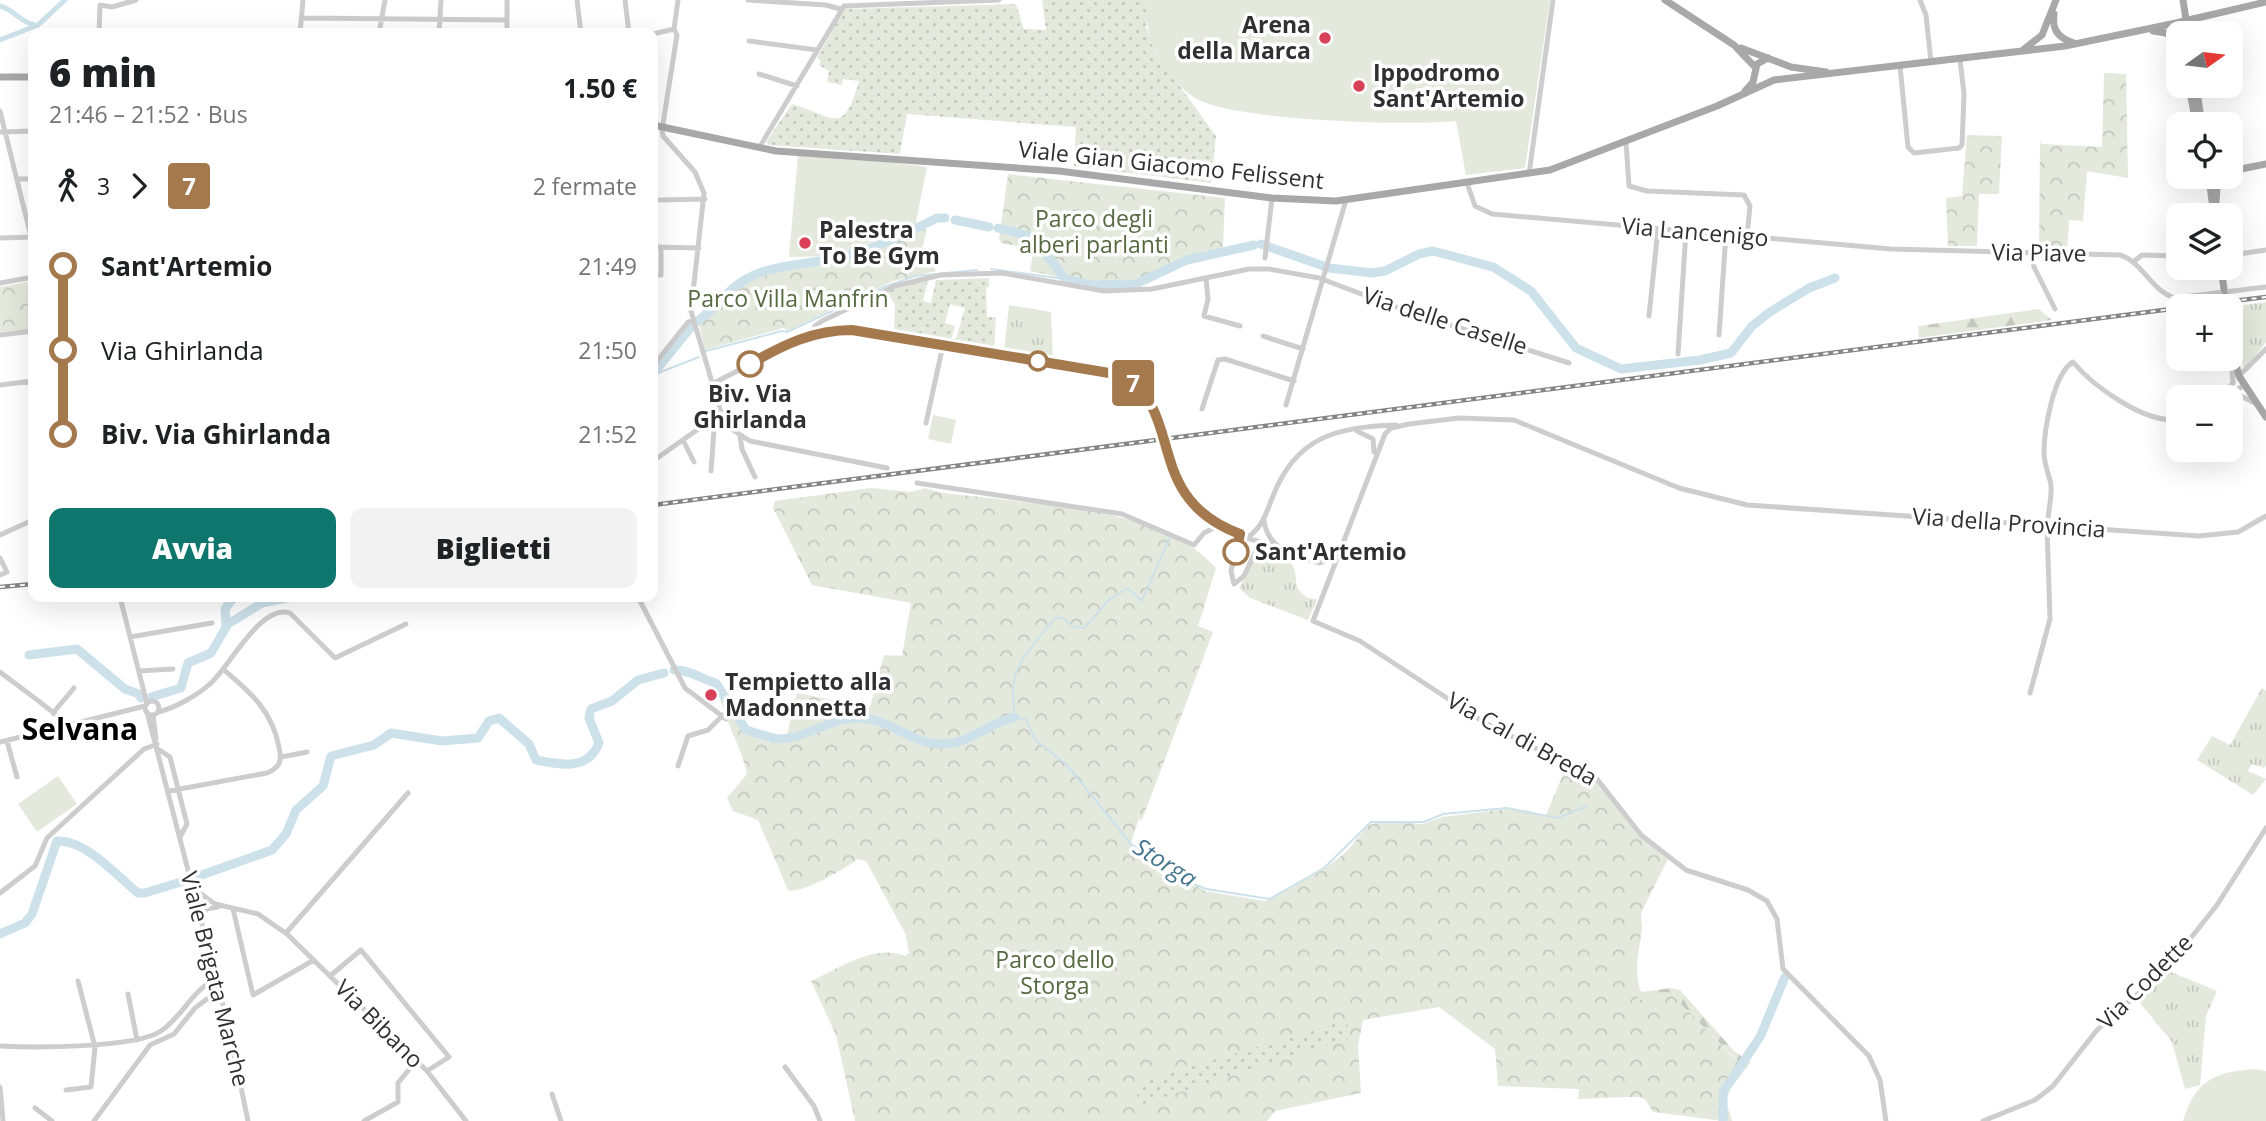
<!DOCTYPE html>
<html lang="it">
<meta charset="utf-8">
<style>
:root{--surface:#fff;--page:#f2f2f2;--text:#202124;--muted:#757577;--accent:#0f766e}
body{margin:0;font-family:"Open Sans",sans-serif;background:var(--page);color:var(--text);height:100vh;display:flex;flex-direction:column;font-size:26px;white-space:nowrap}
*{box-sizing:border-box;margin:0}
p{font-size:23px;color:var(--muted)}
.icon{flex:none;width:38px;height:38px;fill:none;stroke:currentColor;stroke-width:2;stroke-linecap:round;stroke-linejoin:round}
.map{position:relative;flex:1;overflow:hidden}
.drawer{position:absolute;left:28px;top:28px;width:630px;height:574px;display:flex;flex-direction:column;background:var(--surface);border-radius:14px;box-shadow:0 7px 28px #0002}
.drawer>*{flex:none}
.badge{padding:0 14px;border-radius:5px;font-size:24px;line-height:46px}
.needle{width:46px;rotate:76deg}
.controls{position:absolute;left:2166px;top:21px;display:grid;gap:14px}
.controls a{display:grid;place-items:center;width:77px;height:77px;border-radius:14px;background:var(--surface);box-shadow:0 7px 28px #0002;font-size:35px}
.map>.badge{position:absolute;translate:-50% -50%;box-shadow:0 0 0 4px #fff}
.legs{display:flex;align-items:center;gap:10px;height:77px;padding:0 21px;font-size:23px}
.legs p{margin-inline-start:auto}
.overview{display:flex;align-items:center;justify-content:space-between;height:119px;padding:0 21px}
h1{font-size:38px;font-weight:800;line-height:52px}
.button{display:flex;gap:14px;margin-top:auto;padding:14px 21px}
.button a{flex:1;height:80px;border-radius:14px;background:var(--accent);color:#fff;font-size:28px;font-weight:800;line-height:80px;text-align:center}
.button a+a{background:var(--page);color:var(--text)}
ul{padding:0 21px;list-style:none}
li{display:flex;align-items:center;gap:24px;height:84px;font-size:26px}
li i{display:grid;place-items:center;width:10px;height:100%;margin:0 9px;background:currentColor}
li i::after{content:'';width:18px;height:18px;margin:-9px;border:5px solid;border-radius:50%;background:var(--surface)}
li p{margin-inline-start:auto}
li:first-child i{background:linear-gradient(#0000 50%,currentColor 0)}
li:last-child i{background:linear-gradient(currentColor 50%,#0000 0)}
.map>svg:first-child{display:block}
.grass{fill:url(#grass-tufts)}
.forest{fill:url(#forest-firs)}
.park{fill:url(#park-crowns)}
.garden{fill:url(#garden-dots)}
.pitch{fill:#e4e9dd}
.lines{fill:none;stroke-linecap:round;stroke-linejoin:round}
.stream{stroke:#cde1ea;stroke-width:2}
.canal{stroke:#cde1ea;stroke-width:5}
.river{stroke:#cde1ea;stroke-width:9}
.minor{stroke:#cdcdcd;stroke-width:5}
.major{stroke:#a8a8a8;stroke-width:7}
.rail-casing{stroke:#858585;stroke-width:4.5}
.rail{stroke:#fff;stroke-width:2;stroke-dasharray:5;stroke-linecap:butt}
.major-bridge{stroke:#a8a8a8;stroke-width:7}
.line-1-casing{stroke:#fff;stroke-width:16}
.line-1{stroke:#a4794e;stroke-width:10}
.poi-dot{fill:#d84157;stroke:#fff;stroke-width:2.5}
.stop-1-dot{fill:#fff;stroke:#a4794e;stroke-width:3.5}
.labels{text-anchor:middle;stroke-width:7;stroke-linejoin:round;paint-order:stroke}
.poi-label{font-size:23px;font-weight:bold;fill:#303030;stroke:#fff;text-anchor:start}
.street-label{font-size:23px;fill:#303030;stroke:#fff}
.park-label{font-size:23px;fill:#566941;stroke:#fff}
.stop-label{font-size:23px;font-weight:bold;fill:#303030;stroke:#fff}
.water-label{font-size:24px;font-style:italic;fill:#44768d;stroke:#fff}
.district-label{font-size:30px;font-weight:bold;fill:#000;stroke:#fff}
</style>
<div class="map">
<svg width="2266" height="1121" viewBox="0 0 2266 1121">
<defs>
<pattern id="grass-tufts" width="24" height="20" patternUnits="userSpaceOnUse" patternTransform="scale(1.75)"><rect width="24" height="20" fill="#e4e9dd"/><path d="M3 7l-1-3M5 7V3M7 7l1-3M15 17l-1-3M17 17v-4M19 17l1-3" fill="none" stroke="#c4c8be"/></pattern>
<pattern id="forest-firs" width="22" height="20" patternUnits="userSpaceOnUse" patternTransform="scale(1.75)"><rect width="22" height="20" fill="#e4e9dd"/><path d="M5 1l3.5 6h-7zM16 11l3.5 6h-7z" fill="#c4c8be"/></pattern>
<pattern id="park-crowns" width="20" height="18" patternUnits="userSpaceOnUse" patternTransform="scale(1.75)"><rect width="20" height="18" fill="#e4e9dd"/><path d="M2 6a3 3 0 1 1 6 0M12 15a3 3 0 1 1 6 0" fill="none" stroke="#c4c8be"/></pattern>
<pattern id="garden-dots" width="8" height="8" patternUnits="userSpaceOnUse" patternTransform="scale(1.75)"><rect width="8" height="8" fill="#e4e9dd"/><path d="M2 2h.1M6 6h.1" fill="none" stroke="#c4c8be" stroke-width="1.8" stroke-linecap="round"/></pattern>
</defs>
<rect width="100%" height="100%" fill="#fff"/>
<path class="grass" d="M2266 302V342L2244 371 2231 307Z
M1009 305 1051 312 1053 359 1004 350Z
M1262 545 1288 554 1295 572 1297 588 1307 598 1317 599 1308 620 1250 598 1239 588Z
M2262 688 2266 691V765L2264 768 2252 764 2248 771 2266 779 2253 795 2197 760 2212 736 2230 745Z
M2171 972 2217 991 2206 1016 2200 1085 2185 1089 2172 1042 2136 998Z"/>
<path class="forest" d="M2039 309 2052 320 1919 338 1918 326Z
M1639 922 1642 924C1641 948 1632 968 1641 992L1671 988 1680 990 1735 1052 1751 1062 1730 1089 1726 1102 1732 1121H1723C1721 1099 1732 1084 1743 1066L1672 996 1637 1000 1630 971Z"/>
<path class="park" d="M2104 73 2126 74 2128 178 2087 171 2083 221 2069 220 2067 249H2039L2040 141 2041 144 2102 147Z
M1967 135 2002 136 1999 194H1979L1977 246H1948L1946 198 1962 196Z
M1008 174 1225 198 1223 247 1183 260 1132 284 1089 283 1030 271 1034 248 1004 244 999 240Z
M922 228 927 229 922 249 929 251 936 271 893 281 787 331 784 328 705 350 699 323 719 306 726 307 733 301 729 295 748 279 809 262 851 259Z
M33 281 32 329 0 332V287Z
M871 488 911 492 925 488C945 495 968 495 989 498 1060 507 1165 511 1216 568L1198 626 1213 632 1142 820 1139 819 1130 845 1160 858 1189 882 1205 891 1265 901 1323 870 1346 852 1369 825 1385 821 1423 824 1442 817 1507 809 1531 811 1545 817 1567 765 1600 783 1635 832 1668 859 1641 913 1642 930 1630 971 1638 1000 1664 995 1673 996 1741 1065 1722 1094 1723 1121 1653 1112C1650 1107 1647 1101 1643 1098 1636 1095 1590 1099 1578 1099L1579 1089 1498 1086 1495 1049 1439 1007 1363 1020 1358 1045 1361 1093 1275 1111 1267 1121H855L836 1035 811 981C838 969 875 943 905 956L909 953 906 935 866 861 857 859C848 868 799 895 788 890L758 820 733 811 727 798 747 774C741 745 724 720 718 691 737 725 753 752 798 739L796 734 787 735 797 693 870 707 884 655 902 656 911 603 812 585 773 508 775 501Z"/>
<path class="garden" d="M1042 0H1151L1146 26 1155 52 1216 136 1211 183 1074 166 1076 127 907 114 900 154 769 145 766 142 792 104C835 117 843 137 859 81L843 79 842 85 827 82 829 71 819 65 821 60 817 58 844 9 1016 4 1024 29 1046 30Z
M989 278V287L986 288 987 317H996L994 349 955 342 965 308 950 304 945 323 955 326 951 341 894 330 895 305 887 291 928 280 923 301 931 303 936 280Z
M1347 1020 1348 1039 1140 1105 1134 1084Z"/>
<path class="pitch" d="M1151 0H1550L1525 168 1466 175 1456 121C1408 126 1237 121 1197 99 1173 86 1148 49 1147 21 1147 14 1150 7 1151 0Z
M798 155 873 160 927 167 915 227 832 256 789 257Z
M933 415 956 420 951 444 928 439Z
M58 776 77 804 37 832 18 804Z
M2254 1069 2266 1071V1121H2183C2195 1081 2214 1072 2254 1069Z"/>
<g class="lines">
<path class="stream" d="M991 269 1065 279
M706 351 782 331 787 332 884 287 915 276 977 270
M653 375 699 357
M1169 539 1142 601 1128 588 1109 600 1084 628 1074 627 1062 617 1054 619C1024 659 1007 664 1015 717L1027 720 1035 740 1066 764 1132 845 1164 858 1192 883 1206 889 1270 899 1324 868 1371 822H1424L1443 814 1507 808 1557 818 1587 806"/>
<path class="canal" d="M0 6C14 10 20 22 35 25
M0 40 38 25 65 0"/>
<path class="river" d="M955 220 989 227
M998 228 1033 237 1065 279 1091 285 1136 284 1187 260 1254 245
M1261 244 1329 268 1372 273 1385 271 1419 254 1433 251 1493 267 1531 291 1576 348 1621 369 1700 360 1731 353 1752 326 1770 312 1809 288 1835 278
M725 296C755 262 800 267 841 257 874 249 907 233 937 218H945
M698 321 719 303
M653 374 692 326
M226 626 225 609 234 597
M29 655 77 649 125 689 139 694 141 698
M674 670C688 669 702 679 716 683L746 730C757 733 771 739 782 739 809 737 832 717 860 718 892 719 912 746 945 744 969 743 992 722 1015 717
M151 697 181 688 188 663 211 653 228 624 262 603 291 597
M196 877 272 850 286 834 296 810 323 786 331 756 374 745 391 733 442 741 478 738 489 721 499 718 529 744 536 760C561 765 588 771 599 743L589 718 591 709 612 701 638 680 664 673
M0 934 25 923 32 914 57 841C85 839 117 876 138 893H145L187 880
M1723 1121V1092L1760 1037 1785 977"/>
<path class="minor" d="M507 0V33
M577 0 581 33
M625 0 629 33
M748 0 826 5 840 9
M1920 0 1926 15 1931 62
M301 18 507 20
M674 29 677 35 662 130 663 136 695 172 704 193 691 311 721 413 733 430 750 441 887 468
M99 33 100 5 112 7 136 0
M300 33 303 0
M379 33 385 0
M439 33 441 0
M653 34 674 29 678 0
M749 41 817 50
M1900 66 1908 147 1914 153 1959 148 1962 145 1964 94 1960 59
M759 74 797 86
M0 111 33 245
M0 132 33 131
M1626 142 1629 186 1647 191 1744 195 1750 206 1747 236
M759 148 844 6 999 0
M1529 174 1553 0
M17 179H33
M1467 183 1475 206 1492 214 1891 249 2120 255C2143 262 2151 291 2175 298L2266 287
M660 200 705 199
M0 238 33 237
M653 247 699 248
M2031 252 2034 267 2055 309
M2239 254 2266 250
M1265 258 1272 198
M2133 262 2142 255 2179 256
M653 275H661V247
M1206 279 1208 299 1204 316 1240 326
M0 283 33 277
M1649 316 1658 229
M813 334 815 326 822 321 895 286 941 275 1002 273 1104 291 1152 289 1249 269H1269L1319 278 1404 310 1569 363
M0 335 33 331
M1719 335 1726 234
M1263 336 1303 349
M1678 354 1686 231
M653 366 688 322 693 320
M2239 376 2266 349
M31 381 33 398
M714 383 799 339 830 331H860L1115 373C1144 384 1152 407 1161 434
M0 385 33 381
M2228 396 2244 385
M2221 397 2233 383 2231 359
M2231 397 2241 396 2255 403
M1286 405 1346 200
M1202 409 1218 360 1225 359 1294 381
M926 423 943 345
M1357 431 1373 439 1374 452
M740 436 742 449 755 477
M683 440 694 462
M1165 446C1187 512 1208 530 1276 546
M653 461 721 413
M711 471 715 416
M917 483 1122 514 1194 545 1204 533 1220 525
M2048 518C2049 507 2052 496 2051 485 2049 474 2044 464 2044 453 2044 431 2053 374 2073 362 2093 386 2146 425 2179 419
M1264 520C1267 549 1294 556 1320 563L1336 557
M1240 534 1231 571 1234 584 1244 576 1260 542
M0 535 33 520
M1248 537C1262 528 1267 511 1273 496 1296 437 1336 427 1396 425
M0 558 7 572 0 575
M120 597 147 704
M638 597 685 688 726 719
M121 599 145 597
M130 637 212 623
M139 671 173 669
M0 672C11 681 64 718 67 726
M2030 693 2050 619 2047 526
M145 708a7 7 0 1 1 14 0a7 7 0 1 1-14 0Z
M147 712 228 1024 248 1121
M158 712C175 708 198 695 211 683 230 666 261 603 290 613L335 658 406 624
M53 713 74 688
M153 715 156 739
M7 741 17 777
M0 742 145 706
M158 749 170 757 187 824 180 837
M281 757 307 752
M678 766 688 736 708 730 723 715
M169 791 267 773C281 767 282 760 279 747 272 710 250 692 223 669
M194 889 215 904 258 914 287 934 427 1071 466 1121
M0 893 35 866 47 838 144 749 157 744
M233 909 253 995 314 960
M202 916 206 909 218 907
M286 933 408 793
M330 976 361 950 449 1057 427 1071
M128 994 137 1040
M0 1046C33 1048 136 1048 161 1031 182 1017 193 989 216 979
M785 1067 814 1106 820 1121
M0 1087 3 1121
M66 1090 91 1087 95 1047 78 981
M552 1094 561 1121
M35 1108 52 1121
M94 1121 150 1045 174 1034 195 1008 219 990
M364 1121 398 1102V1083L416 1061
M1886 1121 1880 1080 1869 1056 1783 969 1777 919 1767 901 1748 890 1686 870 1641 835 1597 779 1485 723 1360 641 1313 621 1385 434 1391 428 1409 424 1459 418 1514 420 1679 488 1747 505 2199 536 2238 532 2266 516
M1983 1121 2035 1100 2053 1086 2097 1030 2167 968 2217 905 2266 828"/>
<path class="major" d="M1665 0 1734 45 1756 68
M2183 0 2188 33
M2054 14C2052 30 2058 38 2074 43
M2193 19 2266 2
M2153 31 2166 33 2179 43
M1741 48 1791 67 1826 72
M2023 50 2042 35 2056 0
M0 77H33
M2189 86 2196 124
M2196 86 2202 124
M1745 91 1753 82 1757 64 1768 58
M653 125 776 151 1059 171 1272 198 1336 201 1550 170 1717 106 1774 80 2065 46 2181 22
M2231 171 2266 164
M2209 177 2212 201
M2215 215 2217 188 2224 177
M2221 268 2224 289
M2225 295V297
M2231 345 2239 376 2266 417"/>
<defs>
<path id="rail" d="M2192 306 2266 297
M653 505 2179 308
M0 587 33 584"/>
</defs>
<use href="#rail" class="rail-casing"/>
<use href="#rail" class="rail"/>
<path class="major-bridge" d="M2181 22 2193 19"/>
</g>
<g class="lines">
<defs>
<path id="line-1" d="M750 364C783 345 813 330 852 330L1121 375C1187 411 1141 497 1240 534L1236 552"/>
</defs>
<use href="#line-1" class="line-1-casing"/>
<use href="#line-1" class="line-1"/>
</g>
<g class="poi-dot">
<circle cx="1325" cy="38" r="7"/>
<circle cx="1359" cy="86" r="7"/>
<circle cx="805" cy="243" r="7"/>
<circle cx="711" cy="695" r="7"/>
</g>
<g class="stop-1-dot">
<circle cx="1038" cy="361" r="9"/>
<circle cx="750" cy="364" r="12"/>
<circle cx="1236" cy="552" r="12"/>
</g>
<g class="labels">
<g class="poi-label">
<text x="1311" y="33" text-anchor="end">Arena<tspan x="1311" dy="26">della Marca</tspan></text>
<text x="1373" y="81">Ippodromo<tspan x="1373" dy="26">Sant'Artemio</tspan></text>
<text x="819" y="238">Palestra<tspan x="819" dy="26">To Be Gym</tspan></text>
<text x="725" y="690">Tempietto alla<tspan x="725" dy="26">Madonnetta</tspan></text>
</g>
<g class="street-label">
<text transform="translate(1171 165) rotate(6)" y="8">Viale Gian Giacomo Felissent</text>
<text transform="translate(1695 232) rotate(5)" y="8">Via Lancenigo</text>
<text transform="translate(2039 253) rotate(1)" y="8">Via Piave</text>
<text transform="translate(1445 321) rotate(18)" y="8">Via delle Caselle</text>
<text transform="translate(2009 523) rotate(4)" y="8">Via della Provincia</text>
<text transform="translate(1522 739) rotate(29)" y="8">Via Cal di Breda</text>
<text transform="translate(215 979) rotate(76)" y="8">Viale Brigata Marche</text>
<text transform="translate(2145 982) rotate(-45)" y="8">Via Codette</text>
<text transform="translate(379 1024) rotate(45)" y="8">Via Bibano</text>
</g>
<g class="park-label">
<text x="1094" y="227">Parco degli<tspan x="1094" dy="26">alberi parlanti</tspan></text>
<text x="788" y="307">Parco Villa Manfrin</text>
<text x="1055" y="968">Parco dello<tspan x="1055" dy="26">Storga</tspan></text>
</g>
<g class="stop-label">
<text x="750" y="402">Biv. Via<tspan x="750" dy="26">Ghirlanda</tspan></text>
<text x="1255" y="560" text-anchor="start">Sant'Artemio</text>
</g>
<g class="water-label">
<text transform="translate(1165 863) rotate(32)" y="8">Storga</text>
</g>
<g class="district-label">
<text x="80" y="740">Selvana</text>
</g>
</g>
</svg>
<div class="controls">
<a><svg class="needle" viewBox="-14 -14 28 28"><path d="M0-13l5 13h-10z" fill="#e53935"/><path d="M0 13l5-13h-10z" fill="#757577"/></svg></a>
<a><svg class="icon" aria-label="locate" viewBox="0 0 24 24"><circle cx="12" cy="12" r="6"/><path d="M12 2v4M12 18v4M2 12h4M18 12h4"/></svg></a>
<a><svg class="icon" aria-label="layers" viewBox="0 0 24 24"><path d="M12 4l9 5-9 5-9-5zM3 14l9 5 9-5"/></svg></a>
<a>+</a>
<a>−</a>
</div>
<b class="badge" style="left:1133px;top:383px;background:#a4794e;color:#fff">7</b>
<section class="drawer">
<div class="overview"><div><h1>6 min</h1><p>21:46 – 21:52 · Bus</p></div><b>1.50 €</b></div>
<div class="legs"><svg class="icon" aria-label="walk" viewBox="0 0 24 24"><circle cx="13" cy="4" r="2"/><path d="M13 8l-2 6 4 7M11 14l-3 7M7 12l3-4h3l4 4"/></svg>3<svg class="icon" aria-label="forward" viewBox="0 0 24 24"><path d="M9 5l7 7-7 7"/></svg><b class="badge" style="background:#a4794e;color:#fff">7</b><p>2 fermate</p></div>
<ul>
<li><i style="color:#a4794e"></i><b>Sant'Artemio</b><p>21:49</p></li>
<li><i style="color:#a4794e"></i><span>Via Ghirlanda</span><p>21:50</p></li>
<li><i style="color:#a4794e"></i><b>Biv. Via Ghirlanda</b><p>21:52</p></li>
</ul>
<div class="button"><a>Avvia</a><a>Biglietti</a></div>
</section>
</div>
